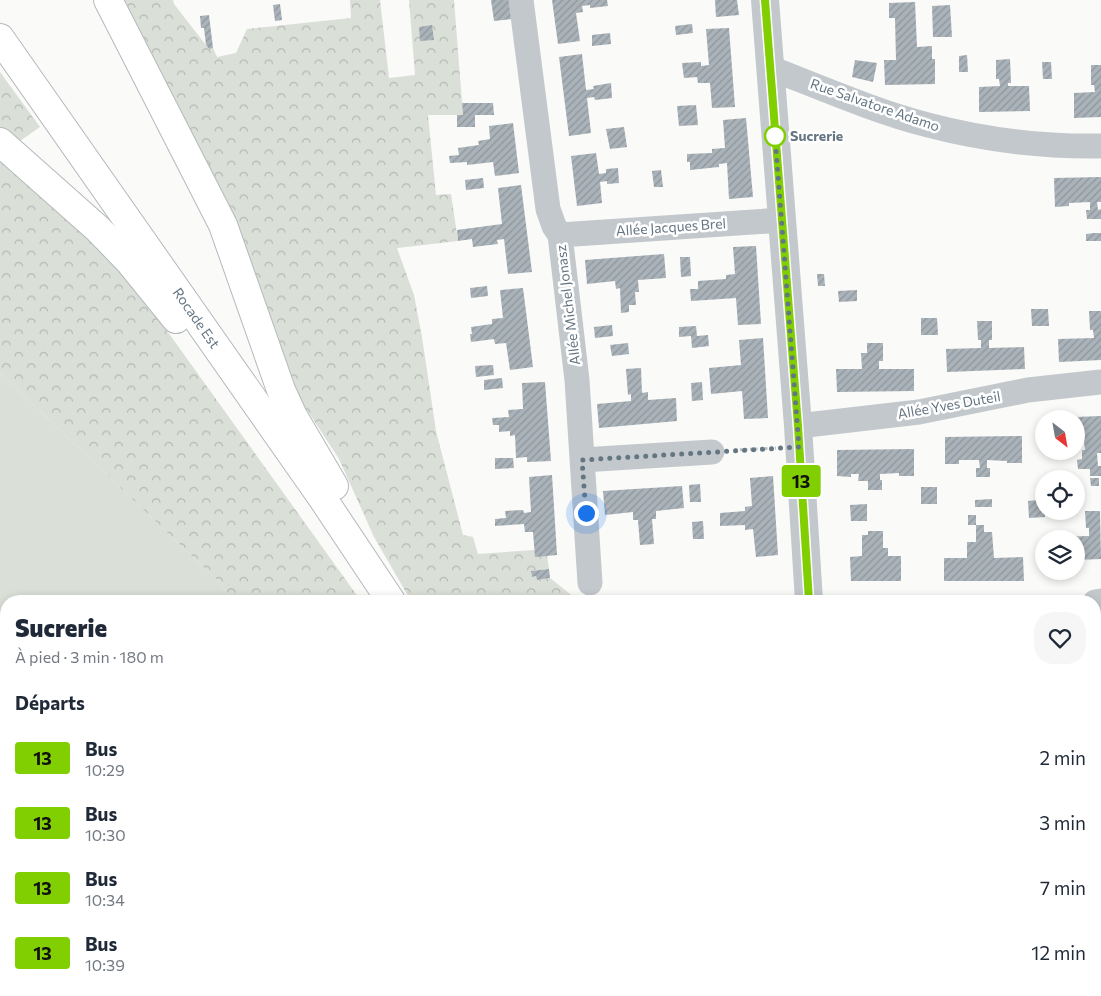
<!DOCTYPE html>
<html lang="fr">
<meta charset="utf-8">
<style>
:root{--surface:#fff;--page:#f6f6f7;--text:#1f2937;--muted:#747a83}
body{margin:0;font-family:Commissioner,sans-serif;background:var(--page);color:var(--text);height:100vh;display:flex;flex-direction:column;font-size:19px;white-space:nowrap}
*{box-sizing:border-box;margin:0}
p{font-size:16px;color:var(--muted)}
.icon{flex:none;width:28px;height:28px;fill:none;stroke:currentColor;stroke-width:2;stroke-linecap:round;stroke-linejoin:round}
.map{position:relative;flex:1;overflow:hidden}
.drawer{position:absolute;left:0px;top:595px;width:1101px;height:401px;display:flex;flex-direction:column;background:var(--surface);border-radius:20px 20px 0 0;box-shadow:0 2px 8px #0003}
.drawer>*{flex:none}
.badge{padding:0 10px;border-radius:4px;font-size:18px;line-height:32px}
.needle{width:32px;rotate:149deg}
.buttons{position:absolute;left:1035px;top:410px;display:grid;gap:10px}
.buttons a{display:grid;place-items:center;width:50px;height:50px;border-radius:50%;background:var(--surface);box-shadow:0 2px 8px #0003;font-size:25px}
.you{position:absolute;width:25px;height:25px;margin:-12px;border:4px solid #fff;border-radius:50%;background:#1a73e8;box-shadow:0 0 0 8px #1a73e833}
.map>.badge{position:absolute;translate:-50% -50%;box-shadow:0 0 0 2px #fff}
h2{padding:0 15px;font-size:19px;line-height:45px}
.round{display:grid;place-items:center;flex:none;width:52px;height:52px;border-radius:20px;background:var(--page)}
.overview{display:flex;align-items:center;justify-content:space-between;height:85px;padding:0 15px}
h1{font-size:24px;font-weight:800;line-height:38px}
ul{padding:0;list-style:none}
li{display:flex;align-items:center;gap:15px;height:65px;padding:0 15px}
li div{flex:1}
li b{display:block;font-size:19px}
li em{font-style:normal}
li .badge{min-width:55px;font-weight:700;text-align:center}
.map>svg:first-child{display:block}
.green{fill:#dadfd7}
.forest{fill:url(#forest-crowns)}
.building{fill:url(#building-hatch)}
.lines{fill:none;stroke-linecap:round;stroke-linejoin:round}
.trunk-casing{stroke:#b4b9bd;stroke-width:30}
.path{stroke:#bbbfc2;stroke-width:3;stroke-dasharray:2.5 2.5;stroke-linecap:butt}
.minor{stroke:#c3c8cc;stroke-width:25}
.tertiary{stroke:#c3c8cc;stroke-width:28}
.trunk{stroke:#fff;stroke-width:28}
.rail-casing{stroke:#a2aab0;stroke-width:5.5}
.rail{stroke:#fff;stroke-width:4;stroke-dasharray:11;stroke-linecap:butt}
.line-casing{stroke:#fff;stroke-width:11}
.line{stroke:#81cf00;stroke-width:8}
.walk{stroke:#657683;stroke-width:5;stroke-dasharray:0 9}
.stop-dot{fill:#fff;stroke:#81cf00;stroke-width:2.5}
.labels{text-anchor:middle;stroke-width:5;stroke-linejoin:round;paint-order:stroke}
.street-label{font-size:14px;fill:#657683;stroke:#fff}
.stop-label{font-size:14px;font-weight:bold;fill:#657683;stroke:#fff;text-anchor:start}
</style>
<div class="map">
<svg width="1101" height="996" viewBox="0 0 1101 996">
<defs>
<pattern id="forest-crowns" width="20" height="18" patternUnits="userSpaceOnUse" patternTransform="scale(1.25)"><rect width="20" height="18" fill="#dadfd7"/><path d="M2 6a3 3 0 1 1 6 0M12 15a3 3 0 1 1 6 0" fill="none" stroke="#b4b9b4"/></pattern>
<pattern id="building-hatch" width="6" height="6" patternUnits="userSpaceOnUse" patternTransform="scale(1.25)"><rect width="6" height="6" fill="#aab3b9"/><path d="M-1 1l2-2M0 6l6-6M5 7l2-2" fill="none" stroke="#8e969c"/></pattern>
</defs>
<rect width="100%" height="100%" fill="#fafaf8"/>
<path class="green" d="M0 373 217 580 234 601H6V801L0 803Z"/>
<path class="forest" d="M122 0H173L174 4 209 49 213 48 217 57 236 53 247 29 351 18 350 0H380L389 78 415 75 409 0H454L463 115H428L436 195 451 194 458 241 397 248 414 295 422 337 436 431 463 535 473 537 478 554 534 550 547 556 549 569 531 571 532 577 536 576 537 580 550 578 579 601H411L374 537 339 459 294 390Z
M0 72 40 127 17 143 0 128Z
M0 156 83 229 147 303 361 601H234L217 580 0 373Z
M495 990H566L568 996H497Z
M606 990H755L736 996H608Z"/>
<path class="building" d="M491 0H509L512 19 494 21Z
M552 0H607L608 6 590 8V5L582 6 583 12 576 13 580 41 558 44Z
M715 0H737L739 15 716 17Z
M915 2 917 47 932 46V59H935V84L885 85 884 60H896L895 18H889V3Z
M280 4 282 20 275 21 273 5Z
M950 5 952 37H933L932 6Z
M209 15 213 48 209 49 206 45 204 28H201L200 16Z
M692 24 693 33 676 35 675 26Z
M432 25 434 40 420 41 419 27Z
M729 28 735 107 712 108 710 83H698L697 77 684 78 682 63 701 62V66L709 65 706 29Z
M610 33 611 44 592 46V35Z
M582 54 586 90 594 89 593 86 611 83 612 98 595 100 594 97 587 98 591 133 569 136 559 57Z
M967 55 968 72H959V56Z
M1010 59 1011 83H1008V86H1029L1030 111 979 112V87L1000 86 999 79H996V60Z
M855 60 877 63 873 82 852 77Z
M1042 62H1051L1052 79H1043Z
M1091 65H1101V117L1074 118V93L1095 92 1094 85H1091Z
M462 103H493L494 115H475V127H457V115H463Z
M696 105 698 125 679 126 677 106Z
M746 118 753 197 729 199 727 163 719 164V167L690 170V162H687V154L712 153V149L725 148 723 120Z
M513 123 519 173 495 176 493 162 467 165V162L450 163 449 156 459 155 458 148 479 145 478 141 490 139 489 126Z
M624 127 627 147 610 149 606 129Z
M596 153 599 174 606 173V169L618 168 619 183 607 184V181L600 182 602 203 577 206 571 156Z
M661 170 663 187H654L652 171Z
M1101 177V202H1097L1098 210 1101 209V219H1087L1086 210H1090V202L1069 203V206L1055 207 1054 178Z
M483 178 484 188 466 190 465 180Z
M521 185 532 272 508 274 504 239 497 240 498 244 473 247 472 239 458 241 457 230 502 224 498 188Z
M1094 233H1101V241H1086V234Z
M756 246 761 324 738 325 736 298 691 301 690 289H698V281L726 279V275L735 274 733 247Z
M664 254 666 278 638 280 639 292H635L636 305H629V312L621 313 620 288 616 289 615 281 587 284 585 260Z
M680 257H690L691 276 681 277Z
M817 274H824L825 286H818Z
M487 286 488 296 471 298 470 288Z
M523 288 533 367 510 370 506 343 495 344 494 339 471 342 470 334H472L471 327 492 324V319L503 318 500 290Z
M857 290V301L839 302 838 291Z
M1031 309H1048L1049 326H1032Z
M1089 311H1101V360L1059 362 1058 339 1094 338 1093 330H1090Z
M921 318H937L938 335H921Z
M977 321H992V340H989V348L1024 347 1025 369 947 372 946 349 981 348V340H978Z
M612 325 613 336 595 338 594 327Z
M696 326 697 336 708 335 709 346 692 348 691 336 679 337V327Z
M763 338 768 418 744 419 742 391 711 394 709 368 741 365 739 340Z
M628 343 629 354 612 356 610 345Z
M867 343H883V361H879V369H914V391L837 392 836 369H862L861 353H867Z
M493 365 494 375 476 377 475 366Z
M641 368 642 393 648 392V400L676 398 677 421 599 428 597 404 631 401V394L628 395 626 369Z
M502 378 503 388 484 390V380Z
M545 382 551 461 527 462V457L516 458 515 435 510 436V431L499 432V425H493L492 418 509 417 508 410 523 409 522 383Z
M702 382 703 400 692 401 691 383Z
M1101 416V453H1097L1098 466H1101V476H1090V469H1078L1077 460 1082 459V450H1085L1084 441 1076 442V417Z
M1022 436V463H1007V461L987 460V468H990V477H976V468H980L979 460H959V464H945V437Z
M914 449V476H899V473L880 474V480H882V490H868V481H858L859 474H851V477L837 476V450Z
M495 458H513L514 468 495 469Z
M552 475 557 555 535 557 533 532H525L524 524 495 526V519L506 518 505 511 523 510 524 513 531 512 529 477Z
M773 476 778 555 756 557 753 529 745 530V525L720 526V513L745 511V507L752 506 750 478Z
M1090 478H1099V486H1091Z
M700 484 701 502H690L689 485Z
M682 486 684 508 656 511V519H652L654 544 640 545 638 520H633V512L605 515 603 491Z
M921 487H937V504H921Z
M992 499V507H975V500Z
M1037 500H1044L1045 517 1029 518 1028 501Z
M867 504V521H851L850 505Z
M1085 511H1100L1101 559 1076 560V539H1053V537L1089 536V528H1086Z
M968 515H976V525H984V532H992L994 558 1023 557 1024 581H944V558H967V542H976V525H968Z
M703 521 704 539H693L692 522Z
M868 531H883V548H888V556H901V581H851L850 557 862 556V535H868Z
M549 569 550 578 537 580 536 576 532 577 531 571Z
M1095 630H1101V706H1095Z
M6 828V856L0 859V830Z
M1095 918 1101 926V941L1099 943 1100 945 1095 948Z
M17 990H45L48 996H23L22 992Z
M87 990H118L121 996H89Z
M204 990H229L226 992 229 996H205L204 994 206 993Z
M987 990H1033L1029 993 1027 991 1020 996H991Z"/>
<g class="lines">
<defs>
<g id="trunk">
<path d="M108 0 223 225 281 390 293 416 334 486"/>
<path id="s1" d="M0 38 323 499 391 601"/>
<path d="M0 142 98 229 129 261 176 319"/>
<path d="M588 990 590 996"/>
</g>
</defs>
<use href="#trunk" class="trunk-casing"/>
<path class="path" d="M735 450 776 448"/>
<path class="minor" d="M521 0 548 209 554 226 560 235 577 380 590 583
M770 68C822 88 874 111 928 125 985 140 1042 147 1101 146
M560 235 782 220
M798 426 919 412 1028 390 1101 382
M582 460 712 452
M1095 602 1101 601
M0 902 6 900
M1095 979 1101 975
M150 990 153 996
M1071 996 1080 990"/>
<path class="tertiary" d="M765 0 798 426 809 601
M858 990 859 996
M781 996 800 990"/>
<use href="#trunk" class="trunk"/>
<defs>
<path id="rail" d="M1095 839 1101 835
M1095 853 1101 849
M867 996 876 990
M888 996 896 990"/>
</defs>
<use href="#rail" class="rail-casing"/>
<use href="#rail" class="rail"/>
</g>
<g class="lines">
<defs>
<path id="line" d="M765 0 798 426 809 601"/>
</defs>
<use href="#line" class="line-casing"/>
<use href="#line" class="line"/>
<path class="walk" d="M586 513 582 460 799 447 775 136"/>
</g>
<circle class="stop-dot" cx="775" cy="136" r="10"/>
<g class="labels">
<g class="street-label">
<text transform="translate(875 105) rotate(19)" y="5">Rue Salvatore Adamo</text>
<text transform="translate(671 227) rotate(-4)" y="5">Allée Jacques Brel</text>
<text transform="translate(568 305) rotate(-97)" y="5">Allée Michel Jonasz</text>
<text dy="5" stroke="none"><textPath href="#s1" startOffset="342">Rocade Est</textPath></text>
<text transform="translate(949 405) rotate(-10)" y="5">Allée Yves Duteil</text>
</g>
<g class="stop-label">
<text x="790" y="141">Sucrerie</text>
</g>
</g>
</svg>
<div class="buttons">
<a><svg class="needle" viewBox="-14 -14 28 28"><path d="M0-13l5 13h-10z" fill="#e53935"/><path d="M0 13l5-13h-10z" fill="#747a83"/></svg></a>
<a><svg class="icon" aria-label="locate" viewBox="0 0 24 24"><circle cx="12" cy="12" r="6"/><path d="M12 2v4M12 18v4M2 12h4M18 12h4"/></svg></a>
<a><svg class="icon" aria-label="layers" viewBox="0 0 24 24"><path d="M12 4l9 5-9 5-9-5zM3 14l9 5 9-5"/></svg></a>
</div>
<div class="you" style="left:586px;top:513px"></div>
<b class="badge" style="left:801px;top:481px;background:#81cf00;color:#111">13</b>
<section class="drawer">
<div class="overview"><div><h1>Sucrerie</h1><p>À pied · 3 min · 180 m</p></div><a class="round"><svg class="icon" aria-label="heart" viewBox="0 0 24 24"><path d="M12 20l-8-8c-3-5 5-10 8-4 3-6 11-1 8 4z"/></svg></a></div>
<h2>Départs</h2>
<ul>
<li><span class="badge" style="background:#81cf00;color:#111">13</span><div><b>Bus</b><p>10:29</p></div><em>2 min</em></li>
<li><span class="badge" style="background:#81cf00;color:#111">13</span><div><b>Bus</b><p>10:30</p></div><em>3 min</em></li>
<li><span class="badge" style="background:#81cf00;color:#111">13</span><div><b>Bus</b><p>10:34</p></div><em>7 min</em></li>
<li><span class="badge" style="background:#81cf00;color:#111">13</span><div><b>Bus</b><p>10:39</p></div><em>12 min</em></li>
</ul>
</section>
</div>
